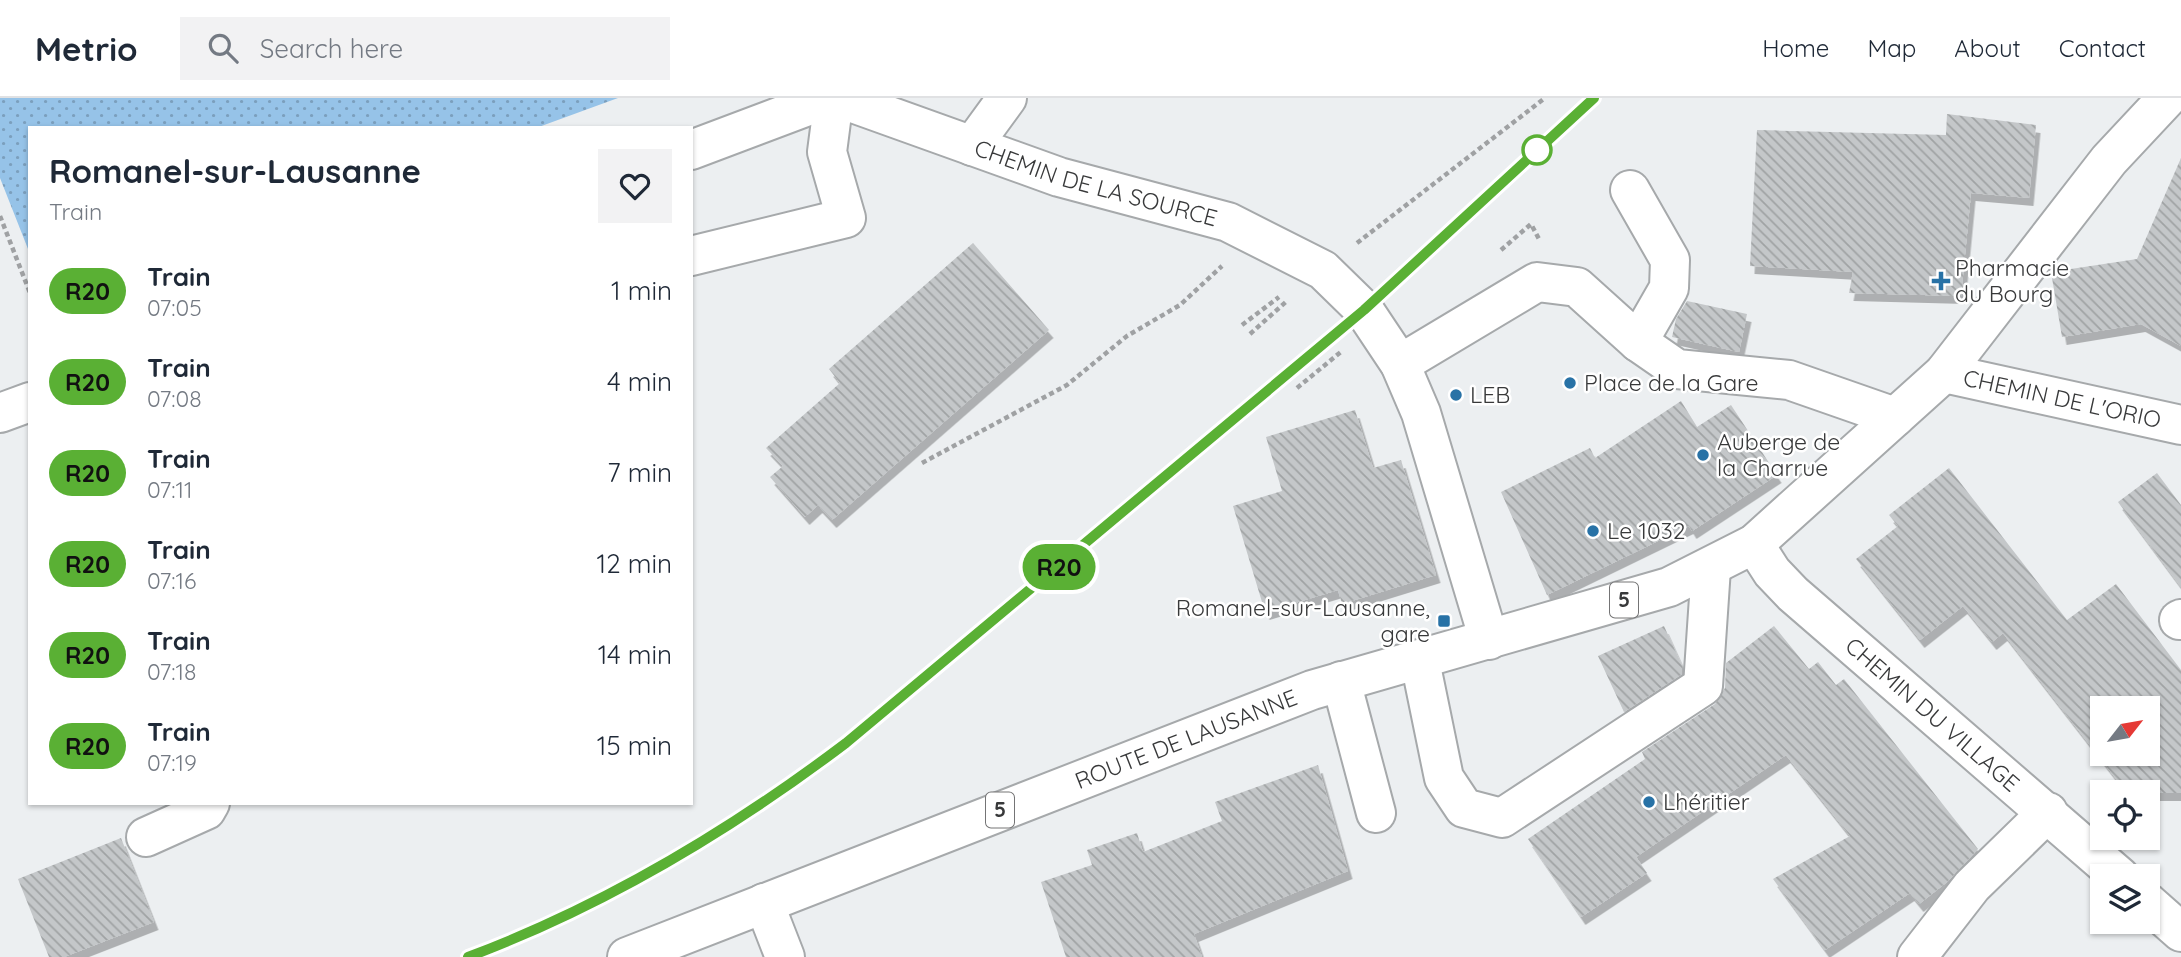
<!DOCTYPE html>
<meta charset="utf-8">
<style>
:root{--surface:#fff;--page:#f2f2f3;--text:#1f2937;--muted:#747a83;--line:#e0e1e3}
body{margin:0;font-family:Quicksand,sans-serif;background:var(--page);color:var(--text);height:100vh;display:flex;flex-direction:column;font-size:26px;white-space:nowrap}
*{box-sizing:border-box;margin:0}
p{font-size:23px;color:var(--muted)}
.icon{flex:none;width:38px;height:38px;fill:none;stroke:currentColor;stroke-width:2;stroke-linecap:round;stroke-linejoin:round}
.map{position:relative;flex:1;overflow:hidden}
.panel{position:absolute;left:28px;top:28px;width:665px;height:679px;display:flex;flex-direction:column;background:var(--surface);border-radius:0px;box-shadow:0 2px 5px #0004}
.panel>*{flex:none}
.badge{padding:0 14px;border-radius:23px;font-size:24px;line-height:46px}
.needle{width:46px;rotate:59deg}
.tools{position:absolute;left:2090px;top:598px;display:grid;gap:14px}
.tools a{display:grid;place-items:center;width:70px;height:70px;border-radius:0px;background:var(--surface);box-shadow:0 2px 5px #0004;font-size:35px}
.map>.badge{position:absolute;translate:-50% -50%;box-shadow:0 0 0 4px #fff}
.round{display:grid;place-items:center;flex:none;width:74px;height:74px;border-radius:0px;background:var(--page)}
.overview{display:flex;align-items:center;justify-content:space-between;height:119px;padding:0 21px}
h1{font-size:33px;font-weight:700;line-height:52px}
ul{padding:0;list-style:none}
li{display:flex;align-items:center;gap:21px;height:91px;padding:0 21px}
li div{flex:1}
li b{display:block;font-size:26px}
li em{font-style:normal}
li .badge{min-width:77px;font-weight:700;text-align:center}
header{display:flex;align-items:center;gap:42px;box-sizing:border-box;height:98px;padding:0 35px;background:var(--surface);border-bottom:2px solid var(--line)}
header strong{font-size:33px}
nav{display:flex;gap:38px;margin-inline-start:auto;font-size:24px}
.search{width:490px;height:63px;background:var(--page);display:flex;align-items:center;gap:18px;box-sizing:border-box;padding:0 24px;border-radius:0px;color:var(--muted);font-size:26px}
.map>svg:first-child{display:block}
.grass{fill:url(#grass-dots)}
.building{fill:url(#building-back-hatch);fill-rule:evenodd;filter:url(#shadow)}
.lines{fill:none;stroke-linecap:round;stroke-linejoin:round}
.minor-casing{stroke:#a6a9ab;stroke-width:42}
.major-casing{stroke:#a6a9ab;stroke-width:42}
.path{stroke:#9fa1a3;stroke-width:4.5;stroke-dasharray:5 3.5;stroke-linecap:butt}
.minor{stroke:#fff;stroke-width:38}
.major{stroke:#fff;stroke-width:38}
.rail{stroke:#6c6d6f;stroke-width:5;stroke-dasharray:14 7;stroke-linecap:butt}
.line-casing{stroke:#fff;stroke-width:16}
.line{stroke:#5ab034;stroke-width:10}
.stop-dot{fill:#fff;stroke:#5ab034;stroke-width:3.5}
.poi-dot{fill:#2872a6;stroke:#fff;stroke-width:2.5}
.labels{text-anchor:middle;stroke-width:5;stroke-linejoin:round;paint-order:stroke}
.shield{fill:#fff;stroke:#747475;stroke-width:2}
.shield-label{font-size:21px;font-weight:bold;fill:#38393a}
.street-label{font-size:23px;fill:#38393a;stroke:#fff}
.poi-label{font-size:23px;fill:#38393a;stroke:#fff;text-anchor:start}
</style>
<header>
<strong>Metrio</strong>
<div class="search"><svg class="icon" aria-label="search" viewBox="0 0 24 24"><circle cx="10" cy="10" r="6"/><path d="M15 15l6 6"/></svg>Search here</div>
<nav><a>Home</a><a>Map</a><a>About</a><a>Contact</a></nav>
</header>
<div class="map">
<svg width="2181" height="859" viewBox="0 0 2181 859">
<defs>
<pattern id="grass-dots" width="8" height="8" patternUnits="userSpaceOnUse" patternTransform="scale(1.75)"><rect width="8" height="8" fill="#96c3e8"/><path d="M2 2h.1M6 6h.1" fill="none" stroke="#7b9fbd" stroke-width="1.8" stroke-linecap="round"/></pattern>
<pattern id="building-back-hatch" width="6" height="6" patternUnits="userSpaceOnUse" patternTransform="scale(1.75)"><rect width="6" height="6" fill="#c4c7c9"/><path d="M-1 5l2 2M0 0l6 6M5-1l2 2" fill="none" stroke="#a0a3a4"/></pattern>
<filter id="shadow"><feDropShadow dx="4.5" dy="8" stdDeviation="0" flood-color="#0004"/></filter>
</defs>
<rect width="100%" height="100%" fill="#eceff1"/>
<path class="grass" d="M0 0H618L536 30H30V156L0 80Z"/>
<path class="building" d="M1947 16 2036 27 2029 100 1971 95 1961 198 1849 195 1853 174 1750 168 1757 32 1946 37Z
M2181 60V248L2141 226 2062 239 2051 174 2137 161Z
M973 145 1049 232 832 422 818 407 805 419 770 379 783 368 766 350 840 285 829 271Z
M1687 203 1747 216 1739 254 1672 239 1676 221Z
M1681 303 1697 329 1731 307 1777 377 1692 433 1689 428 1547 497 1501 394 1590 350 1595 360Z
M1355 312 1373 370 1401 362 1436 477 1342 506 1338 492 1265 514 1233 408 1282 393 1266 339Z
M1949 370 2067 522 2116 486 2181 572V695H2127L2003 535 1992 544 1963 508 1920 542 1856 461 1898 428 1889 417ZM2102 611H2147V656H2102Z
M2157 375 2181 407V489L2118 404Z
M1664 528 1682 568V576L1624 614 1598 558Z
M1774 528 1809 571 1818 564 1836 587 1844 581 1978 751 1947 784 1919 806 1910 795 1825 852 1773 781 1850 738 1786 657 1636 759 1647 775 1581 819 1528 741 1645 661 1642 654 1715 606 1725 590 1726 565Z
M1318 667 1348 773 1194 836 1202 859H1066L1041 784 1092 767 1087 752 1137 735 1143 754 1222 723 1215 704Z
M121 740 154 824 64 859H49L18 781Z"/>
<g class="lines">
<defs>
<g id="minor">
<path id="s1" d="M839 0 1059 79 1228 124 1323 172 1364 212 1400 266 1421 315 1489 542"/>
<path d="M972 48 1007 0"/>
<path d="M691 52 829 0"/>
<path d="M1630 92 1670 162 1669 190 1638 244"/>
<path d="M691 158 846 120 827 54 834 0"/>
<path d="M1400 266 1537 184 1577 189 1638 244 1677 271 1789 282 1895 319"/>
<path id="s2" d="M1944 275 2181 327"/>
<path d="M0 315 30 304"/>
<path id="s3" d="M1754 446 1772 474 1793 496 2120 779"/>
<path d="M2179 522 2181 521"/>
<path d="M1420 563 1444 680 1464 710 1502 720 1703 588 1711 470"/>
<path d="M1341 583 1376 715"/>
<path d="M146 739 206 712 210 705"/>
<path d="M2147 804 2181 834"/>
<path d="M764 805 785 859"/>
<path d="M1917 859 1972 788 2048 714"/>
</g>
<g id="major">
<path id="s4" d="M627 859 1312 592 1669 489 1754 446 1944 275 2109 62 2167 0"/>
</g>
</defs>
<use href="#minor" class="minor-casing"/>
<use href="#major" class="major-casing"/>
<path class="path" d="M0 118 30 195
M1357 145 1545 0
M1501 152 1531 126 1539 141
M1242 227 1279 199
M1250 236 1288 202
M1297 290 1342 253
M922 365 1067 287 1127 238 1180 207 1222 168"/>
<use href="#minor" class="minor"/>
<use href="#major" class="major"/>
<path class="rail" d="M468 859C604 807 731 732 846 645L1364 212 1594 0"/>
</g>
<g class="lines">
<defs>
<path id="line" d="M468 859C604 808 731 732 846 645L1364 212 1594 0"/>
</defs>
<use href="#line" class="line-casing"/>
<use href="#line" class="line"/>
</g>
<circle class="stop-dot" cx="1537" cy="52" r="14"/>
<g class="poi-dot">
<path d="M1937.5 172.5h7v7h7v7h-7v7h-7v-7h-7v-7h7z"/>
<circle cx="1570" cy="285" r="7"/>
<circle cx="1456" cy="297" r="7"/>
<circle cx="1703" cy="357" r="7"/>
<circle cx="1593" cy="433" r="7"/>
<rect x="1437" y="516" width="14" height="14" rx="3.5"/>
<circle cx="1649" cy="704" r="7"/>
</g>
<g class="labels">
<g class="shield">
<rect x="1610" y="484.5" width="28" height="35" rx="5"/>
<rect x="986" y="694.5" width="28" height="35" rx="5"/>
</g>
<g class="shield-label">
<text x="1624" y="509">5</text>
<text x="1000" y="719">5</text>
</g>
<g class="street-label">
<text dy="8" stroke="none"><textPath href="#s1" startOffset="271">CHEMIN DE LA SOURCE</textPath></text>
<text dy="8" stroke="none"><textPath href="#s2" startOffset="121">CHEMIN DE L'ORIO</textPath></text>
<text dy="8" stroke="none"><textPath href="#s3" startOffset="248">CHEMIN DU VILLAGE</textPath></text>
<text dy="8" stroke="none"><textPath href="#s4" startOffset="600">ROUTE DE LAUSANNE</textPath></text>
</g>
<g class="poi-label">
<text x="1955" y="178">Pharmacie<tspan x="1955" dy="26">du Bourg</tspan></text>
<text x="1584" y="293">Place de la Gare</text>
<text x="1470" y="305">LEB</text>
<text x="1717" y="352">Auberge de<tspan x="1717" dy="26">la Charrue</tspan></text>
<text x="1607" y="441">Le 1032</text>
<text x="1430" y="518" text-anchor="end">Romanel-sur-Lausanne,<tspan x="1430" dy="26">gare</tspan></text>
<text x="1663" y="712">Lhéritier</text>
</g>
</g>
</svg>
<div class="tools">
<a><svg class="needle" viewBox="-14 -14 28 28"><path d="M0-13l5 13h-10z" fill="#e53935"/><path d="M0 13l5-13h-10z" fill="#747a83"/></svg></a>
<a><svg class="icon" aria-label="locate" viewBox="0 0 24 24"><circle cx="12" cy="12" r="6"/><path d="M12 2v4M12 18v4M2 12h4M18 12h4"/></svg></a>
<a><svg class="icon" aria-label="layers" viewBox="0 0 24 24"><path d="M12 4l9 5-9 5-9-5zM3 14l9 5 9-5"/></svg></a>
</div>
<b class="badge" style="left:1059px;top:469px;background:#5ab034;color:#111">R20</b>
<section class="panel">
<div class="overview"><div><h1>Romanel-sur-Lausanne</h1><p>Train</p></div><a class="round"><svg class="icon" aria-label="heart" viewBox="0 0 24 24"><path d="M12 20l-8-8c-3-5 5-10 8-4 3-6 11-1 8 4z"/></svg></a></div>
<ul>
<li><span class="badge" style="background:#5ab034;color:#111">R20</span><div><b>Train</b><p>07:05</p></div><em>1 min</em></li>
<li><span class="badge" style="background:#5ab034;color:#111">R20</span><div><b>Train</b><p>07:08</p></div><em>4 min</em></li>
<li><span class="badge" style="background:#5ab034;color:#111">R20</span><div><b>Train</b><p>07:11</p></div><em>7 min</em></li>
<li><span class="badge" style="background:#5ab034;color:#111">R20</span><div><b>Train</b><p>07:16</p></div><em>12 min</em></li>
<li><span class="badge" style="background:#5ab034;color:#111">R20</span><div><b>Train</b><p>07:18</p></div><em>14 min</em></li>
<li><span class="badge" style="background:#5ab034;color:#111">R20</span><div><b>Train</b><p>07:19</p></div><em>15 min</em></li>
</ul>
</section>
</div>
